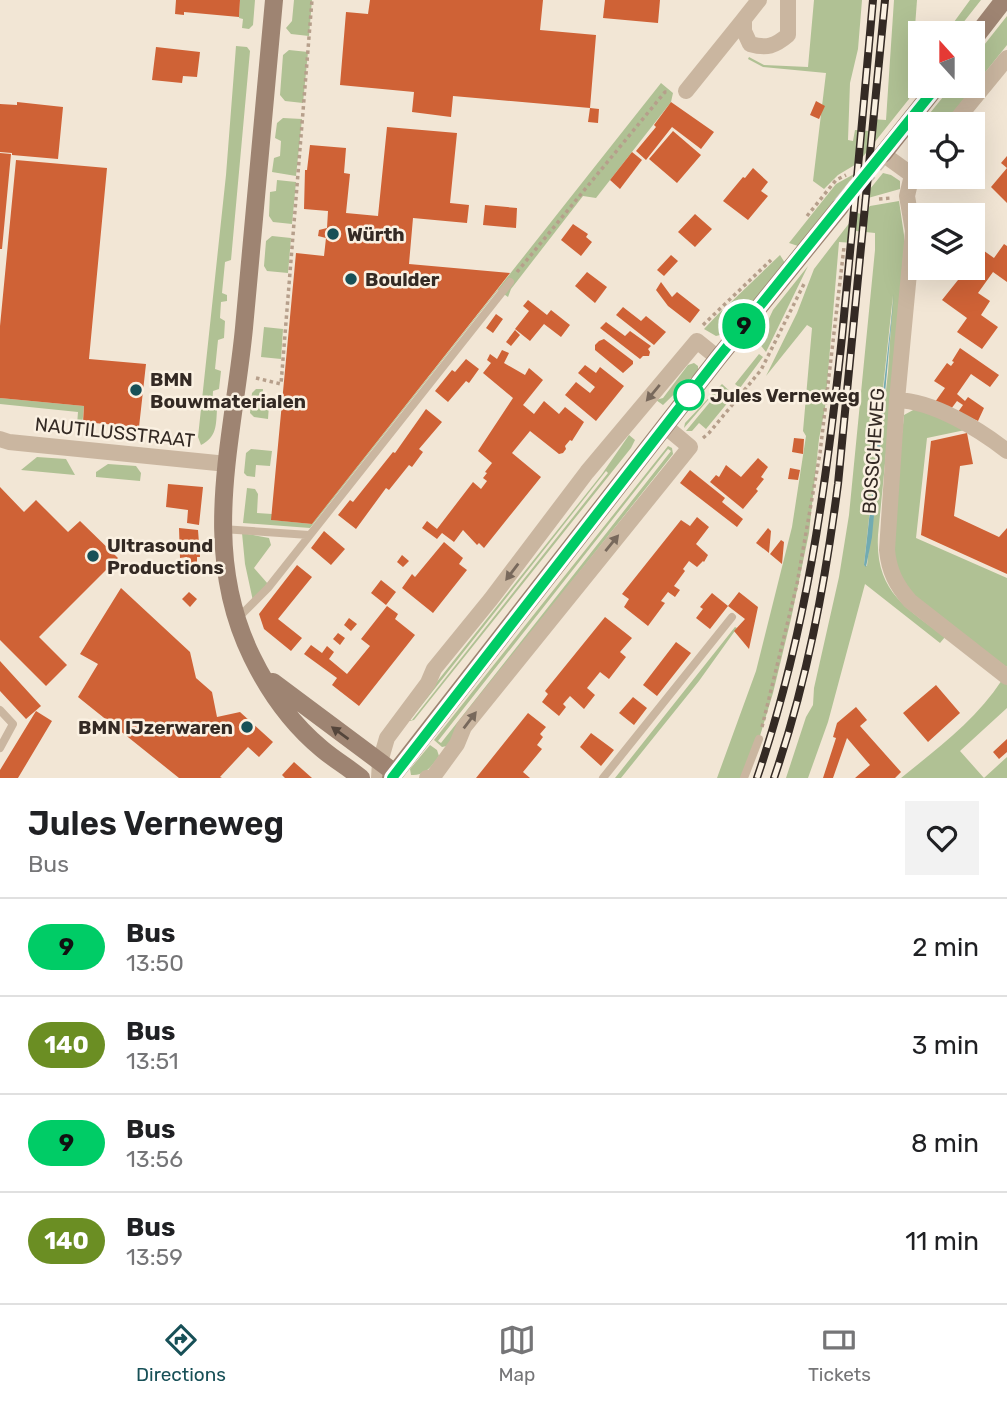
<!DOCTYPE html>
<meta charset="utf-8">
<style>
:root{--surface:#fff;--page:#f2f2f2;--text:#202124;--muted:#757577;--line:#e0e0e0;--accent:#175057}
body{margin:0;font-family:Rubik,sans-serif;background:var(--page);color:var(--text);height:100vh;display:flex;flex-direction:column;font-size:26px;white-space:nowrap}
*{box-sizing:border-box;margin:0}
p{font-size:23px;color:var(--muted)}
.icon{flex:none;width:38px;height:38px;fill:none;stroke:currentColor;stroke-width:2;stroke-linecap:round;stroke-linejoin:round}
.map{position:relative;height:778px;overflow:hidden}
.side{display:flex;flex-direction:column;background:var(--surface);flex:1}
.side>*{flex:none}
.badge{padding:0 14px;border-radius:23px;font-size:24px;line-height:46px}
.needle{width:46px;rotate:339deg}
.fabs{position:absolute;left:908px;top:21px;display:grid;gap:14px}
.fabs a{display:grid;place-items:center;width:77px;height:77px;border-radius:0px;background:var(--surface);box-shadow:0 7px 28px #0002;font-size:35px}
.map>.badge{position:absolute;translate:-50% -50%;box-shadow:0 0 0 4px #fff}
.round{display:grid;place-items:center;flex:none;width:74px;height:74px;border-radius:0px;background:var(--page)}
.headline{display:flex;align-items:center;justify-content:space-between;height:119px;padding:0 28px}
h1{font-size:33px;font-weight:600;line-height:52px}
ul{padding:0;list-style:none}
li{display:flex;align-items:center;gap:21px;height:98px;padding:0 28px;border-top:2px solid var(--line)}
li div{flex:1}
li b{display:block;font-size:26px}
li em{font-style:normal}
li .badge{min-width:77px;font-weight:700;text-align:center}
.tabs{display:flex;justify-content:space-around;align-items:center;height:98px;border-top:2px solid var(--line);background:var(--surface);font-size:19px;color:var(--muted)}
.tabs a{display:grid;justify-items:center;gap:4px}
.tabs .current{color:var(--accent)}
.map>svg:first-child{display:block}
.green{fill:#b0c194;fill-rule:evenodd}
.water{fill:#72abb1}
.building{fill:#cf6236}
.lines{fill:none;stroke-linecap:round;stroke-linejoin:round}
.secondary-tunnel{stroke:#ccc0b2;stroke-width:18;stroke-dasharray:18 9;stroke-linecap:butt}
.path{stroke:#b69f8b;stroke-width:3.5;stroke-dasharray:3.5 3.5;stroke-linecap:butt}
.lane{stroke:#cab6a0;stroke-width:8}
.street{stroke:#cab6a0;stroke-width:16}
.secondary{stroke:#9e8472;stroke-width:18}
.rail-casing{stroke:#342a24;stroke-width:8}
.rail{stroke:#faf0e1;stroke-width:5;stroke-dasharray:16;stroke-linecap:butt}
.oneway{fill:#78695c}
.oneway2{fill:#54453b}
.line-casing{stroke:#fff;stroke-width:16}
.line{stroke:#0c6;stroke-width:10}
.poi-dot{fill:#175057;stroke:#faf0e1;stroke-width:2.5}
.stop-dot{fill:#fff;stroke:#0c6;stroke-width:3.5}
.labels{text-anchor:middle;stroke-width:5;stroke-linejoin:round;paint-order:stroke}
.poi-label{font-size:19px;font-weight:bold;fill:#342a24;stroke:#faf0e1;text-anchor:start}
.stop-label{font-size:19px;font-weight:bold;fill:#342a24;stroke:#faf0e1;text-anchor:start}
.street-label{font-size:19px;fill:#342a24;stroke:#faf0e1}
</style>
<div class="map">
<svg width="1007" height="778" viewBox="0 0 1007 778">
<rect width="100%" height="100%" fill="#f2e6d5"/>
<path class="green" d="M240 0H255L253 25 249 29 242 28 243 19 239 18Z
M294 0H312L309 36 291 34 286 28 292 21Z
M814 0H862L858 49 850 83 848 140 853 141 855 130 870 131 871 119 886 120 894 0H917L913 54 920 47V77L913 87 909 99 858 163 838 175 824 189 813 181 826 73 763 67 748 59 749 57 764 65 808 67Z
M970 0H981L955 33H946Z
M1007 16V45L944 124H921L952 86H973V59Z
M236 46 247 47 250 51 231 260 225 262 222 293 227 295V301L221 302 220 318 225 321 224 338 218 340 215 369 221 371 219 389 213 391 212 407 217 409C216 425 217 437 201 445L198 437 226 175Z
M289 50 308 52 303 103 285 101 280 95 283 55Z
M661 83 673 93 671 102 596 198 583 196 511 289 508 297 498 290 310 528 243 523 247 488 255 489 258 494 257 513 272 514V520L312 524Z
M283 118 302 119 296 176 272 172 274 158 280 156 281 141 275 138 277 123Z
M856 173 798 246 789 243 836 184Z
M883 173 891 175 900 181V189L861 200Z
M277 180 296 182 292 224 273 222 269 216 270 192 276 191Z
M899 201 904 235V270L878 535C875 591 905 607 945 637L940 643 865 584 828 722 808 778H786L806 717 813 705 814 688 839 577 849 515 875 250V233L856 231 854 243 839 242 825 408 819 439 809 533 791 619 773 693 756 749 744 778H717L756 671 792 527 806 436 803 431 812 328 807 325 766 376 797 313 814 269 857 213 862 214 870 206ZM893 295 888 372 867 566 864 565Z
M272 236 291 238 288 273 267 271 264 266 266 241Z
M780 255 785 263 728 333 716 336 704 329 722 310 725 312 728 309 727 306Z
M808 266 766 352 758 342 773 310Z
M264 327 283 329 281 359 261 357Z
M759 354 763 357 740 388 735 384Z
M694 363 698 366V371L663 405 656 400 663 398 688 365Z
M722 384 734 395 706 429 699 423 692 431H686L715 396 708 400 684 428 685 423Z
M256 389H263L262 404 269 405 268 419 254 417 250 413 252 393Z
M0 398 84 406 82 427 77 425 78 412 0 404Z
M915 409 970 429 927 438 916 538 1007 578V667C981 648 907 602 896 575 885 548 901 450 904 415Z
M629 435 635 440 631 448 414 720 409 721V717L602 474ZM606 471 608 473 412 720H410Z
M668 446 672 448 673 454 455 729 454 738 447 746 442 747 434 740ZM668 449 671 451 441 743 438 741Z
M251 449 272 451 270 466 256 465 255 477 247 476 244 473 246 453Z
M37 457 66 459 75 475 21 470Z
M108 464 136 466 141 473 140 481 96 477V472Z
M242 533 269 538 271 545 254 568 268 584 253 601 245 564Z
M735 627 737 628 699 681 621 778H615Z
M1002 680 1007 684V708L960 751 984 778 1007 757V778H901C938 748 976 720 1002 680Z
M430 745 437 750 439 756C431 767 425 776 411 775L410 769Z"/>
<path class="water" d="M894 294 872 537 866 567 864 565Z"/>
<path class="building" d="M176 0H240L239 17 184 12V15L175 14Z
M370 0H543L540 30 596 35 590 108 599 109 598 123 588 122 590 108 453 96 451 117 412 112 414 92 340 85 346 12 368 14Z
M605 0H660L658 23 603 18Z
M156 47 200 52 197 77 183 76 182 83 152 80Z
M816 101 825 106 819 119 810 115Z
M17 102 63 107 58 159 12 155V153L0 152V104L17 105Z
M671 102 714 132 701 149 672 127 646 160 636 151 656 127 654 125Z
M387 127 457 133 450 203 469 205 467 223 413 218 409 264 510 273 312 524 271 520 296 253 324 256 326 238 318 236 319 230 327 228 328 211 304 209 305 170H307L310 145 346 148 344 173 350 174 346 213 378 216Z
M673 131 701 155 677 183 649 159Z
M632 152 642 160 620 189 610 180Z
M0 153 11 154 2 249H0Z
M1007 156V203L991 187 1007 168 1001 163Z
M16 160 107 168 89 359 146 364 139 427 83 422 84 406 0 398V326Z
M753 168 768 182 761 191 768 196 748 220 723 201 743 177 745 178Z
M485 205 517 208 516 228 483 225Z
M695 214 712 229 695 247 678 232Z
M573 224 588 234 586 237 592 242 581 256 561 240Z
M973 243 994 258 1004 244 1007 246V282L993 272 978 293 990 301 981 315 998 327 982 349 957 332 967 318 942 300 966 270 963 268H973Z
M671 255 678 261 664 276 657 270Z
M587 272 607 287 595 303 575 286Z
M661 282 672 297 677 292 700 310 690 323 668 306 656 290Z
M528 300 547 315 551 310 570 325 561 337 544 324 530 341 515 329 529 311 523 306Z
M623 307 641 321 646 316 666 332 654 345 616 315Z
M496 314 503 319 493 333 486 328Z
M606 322 625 336 630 331 651 346 648 349 650 352 649 356H643L640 359 600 328Z
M515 330 520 335 511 346 506 342Z
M604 339 633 361V364L623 373 595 350V345L599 341Z
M960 348 999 375 990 387 971 374 957 394 965 401 968 397 984 408 978 421 958 412 963 405 957 401 951 409 935 402 945 388 934 381 947 363 951 366 954 362 952 361Z
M502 350 509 353 504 363 525 375 529 368 543 380 523 405 534 414 544 401 559 414 565 407 584 422 572 441 570 440 565 446 566 449 563 453 559 454 530 431 512 453 541 477 484 548 479 543 477 545 463 530 454 542 442 533 437 539 422 528 427 521 437 529 473 482 481 489 487 481 483 478 487 473 485 472 492 463 478 451 513 398 483 373 491 363 487 360 490 354 497 359Z
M466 359 479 369 469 383 466 381 448 402 435 391 452 370 455 372Z
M585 365 596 373 600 367 624 386 596 421 565 395 576 382 590 393 595 387 578 373Z
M426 409 442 422 419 449 423 452 412 467 409 465 389 490 386 488 356 529 338 515 350 500 353 502 393 452 395 453Z
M967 433 973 464 960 466 954 516 999 537 1007 528V574L921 535 931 441Z
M794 438 804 439 803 454 792 452Z
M758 458 768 467 761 477 764 479 756 489 758 491 743 509 710 482 716 475 719 477 726 465 741 477Z
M790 468 800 470 798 480 788 479Z
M690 470 725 498 722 502 743 519 737 527 680 483Z
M168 484 203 487 199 525 187 523 188 510 166 507Z
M0 487 24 512 36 500 68 532 80 521 118 558 39 637 67 665 46 686 0 640Z
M697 517 709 527 696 544 708 555 704 562 703 561 697 567 689 561 683 569 685 571 674 586 680 590 675 597 668 592 661 601 665 603 648 626 624 607 629 599 622 594 681 520 690 526Z
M179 528 198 530 200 557H197V565L189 566 187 557 180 558Z
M768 528 771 531 769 553 756 543Z
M324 531 345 549 331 565 311 548Z
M781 540 784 542 782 564 770 554Z
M444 542 463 558 459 564 467 570 433 613 402 588 412 574 415 577Z
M402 555 409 561 403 567 397 562Z
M297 565 312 577 278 619 302 638 291 651 264 629 259 614Z
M381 580 396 592 386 605 371 593Z
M121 588 190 652 196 678 212 692 217 717 240 712 273 742 259 757 248 747 220 777 222 778H179L78 697 98 664 80 654Z
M189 592 197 599 190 607 182 599Z
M739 592 758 607 749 649 734 631 745 619 728 606Z
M712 593 728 606 710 629 696 618 703 609 700 607Z
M387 606 398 614 395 619 415 635 359 706 332 685 337 678 304 654 311 645 322 653 327 646 334 652 329 659 347 674 370 646 361 639Z
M605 617 632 638 620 652 626 657 609 679 600 672 587 688 595 695 584 709 570 696 563 704 566 707 559 716 542 702 548 694 545 691Z
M349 618 357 624 351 631 344 625Z
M338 633 345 638 340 645 333 639Z
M676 642 691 653 657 696 643 685Z
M0 661 41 706 26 719 0 691Z
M936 685 960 713 928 742 903 713Z
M633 697 647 708 634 725 619 713Z
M856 707 867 720 860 726 901 772 895 778H855L870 765 847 738 833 778H823L836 738 833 737 837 723Z
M36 711 52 721 18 778H0V770Z
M528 713 546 727 540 734 543 737 537 745 542 749 523 772 530 778H476Z
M591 733 614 750 601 766 580 747Z
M1007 739V752L999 759 993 752Z
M294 762 312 778H285L282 775Z"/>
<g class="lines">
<path class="secondary-tunnel" d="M840 207 883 154"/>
<path class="path" d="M879 199 891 198
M807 216 836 180 846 175
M517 272 665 92H670
M703 325 771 260
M256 378 281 384 312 0
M703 438 709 433 761 370 805 282
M762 727 797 584 820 453 844 247"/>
<path class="lane" d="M222 529 309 535
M238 618 268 588 510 282
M0 710 13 724 0 748
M603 778 732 617
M744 778 759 739"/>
<path class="street" d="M759 0 744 19V31L750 44C767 49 775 46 788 35V0
M686 91 744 19
M953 124 1007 58
M883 154 912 175
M920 164 912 175 907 196 913 231 897 400 887 550C889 571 896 585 910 601L1007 677
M897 400C933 401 979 429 1007 451
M0 439 9 442 227 464
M379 778 380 762 387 738 428 683 434 669 491 599 587 472 697 341 718 358
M427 778 433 777 457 744 464 727 690 447 665 426"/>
<path class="secondary" d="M274 0C264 109 254 219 244 328 233 441 199 549 252 657 269 692 293 725 322 749 335 760 349 768 361 778
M973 40 1004 0
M883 154 937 86
M273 682 395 773
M391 778 718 358 840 207"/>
<defs>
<path id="rail" d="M757 778C806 634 826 488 842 337 853 225 863 112 873 0
M774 778C807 682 825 584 838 484L885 0"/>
</defs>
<use href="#rail" class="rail-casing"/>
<use href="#rail" class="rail"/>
</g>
<defs><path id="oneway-solid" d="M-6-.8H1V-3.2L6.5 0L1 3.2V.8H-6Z" transform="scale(1.75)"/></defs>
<g class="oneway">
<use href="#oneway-solid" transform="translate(653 393) rotate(130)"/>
<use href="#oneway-solid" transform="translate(612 543) rotate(-51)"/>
<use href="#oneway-solid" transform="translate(512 572) rotate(127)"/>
<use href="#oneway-solid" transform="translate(470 720) rotate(-53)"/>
</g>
<use class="oneway2" href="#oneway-solid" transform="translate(340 733) rotate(-144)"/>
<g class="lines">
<defs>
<path id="line" d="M392 778 718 358 937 86"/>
</defs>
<use href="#line" class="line-casing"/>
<use href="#line" class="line"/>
</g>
<g class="poi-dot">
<circle cx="333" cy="234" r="7"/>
<circle cx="351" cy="279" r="7"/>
<circle cx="136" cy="390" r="7"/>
<circle cx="93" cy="556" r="7"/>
<circle cx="247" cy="727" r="7"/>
</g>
<circle class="stop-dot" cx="689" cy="395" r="14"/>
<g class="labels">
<g class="poi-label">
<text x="347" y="241">Würth</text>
<text x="365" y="286">Boulder</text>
<text x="150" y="386">BMN<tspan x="150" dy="22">Bouwmaterialen</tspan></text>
<text x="107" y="552">Ultrasound<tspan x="107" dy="22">Productions</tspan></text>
<text x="233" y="734" text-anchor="end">BMN IJzerwaren</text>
</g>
<g class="stop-label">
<text x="710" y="402">Jules Verneweg</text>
</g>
<g class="street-label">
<text transform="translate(115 432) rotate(6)" y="7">NAUTILUSSTRAAT</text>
<text transform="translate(873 451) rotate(-86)" y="7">BOSSCHEWEG</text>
</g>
</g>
</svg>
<div class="fabs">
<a><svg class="needle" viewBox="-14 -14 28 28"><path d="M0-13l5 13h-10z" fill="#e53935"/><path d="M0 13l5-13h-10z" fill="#757577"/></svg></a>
<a><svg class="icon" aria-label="locate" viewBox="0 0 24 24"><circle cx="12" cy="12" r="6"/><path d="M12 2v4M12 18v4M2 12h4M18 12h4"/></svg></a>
<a><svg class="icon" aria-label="layers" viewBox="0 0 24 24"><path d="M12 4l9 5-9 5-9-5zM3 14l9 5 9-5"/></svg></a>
</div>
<b class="badge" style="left:744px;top:326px;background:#0c6;color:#111">9</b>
</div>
<section class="side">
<div class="headline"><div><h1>Jules Verneweg</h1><p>Bus</p></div><a class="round"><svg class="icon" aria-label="heart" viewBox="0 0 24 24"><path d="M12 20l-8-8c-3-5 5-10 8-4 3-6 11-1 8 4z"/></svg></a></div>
<ul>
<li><span class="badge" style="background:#0c6;color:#111">9</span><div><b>Bus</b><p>13:50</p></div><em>2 min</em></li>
<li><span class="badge" style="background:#6b8e23;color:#fff">140</span><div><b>Bus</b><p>13:51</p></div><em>3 min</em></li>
<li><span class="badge" style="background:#0c6;color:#111">9</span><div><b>Bus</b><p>13:56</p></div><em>8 min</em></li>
<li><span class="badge" style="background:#6b8e23;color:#fff">140</span><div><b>Bus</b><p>13:59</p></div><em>11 min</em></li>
</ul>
</section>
<nav class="tabs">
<a class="current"><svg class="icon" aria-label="directions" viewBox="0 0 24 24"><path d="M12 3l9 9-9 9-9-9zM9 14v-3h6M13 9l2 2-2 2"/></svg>Directions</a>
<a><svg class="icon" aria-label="map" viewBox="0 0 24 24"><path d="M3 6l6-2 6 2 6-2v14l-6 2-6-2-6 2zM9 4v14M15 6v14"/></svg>Map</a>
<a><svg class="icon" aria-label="tickets" viewBox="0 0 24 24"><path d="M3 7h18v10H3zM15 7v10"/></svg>Tickets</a>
</nav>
